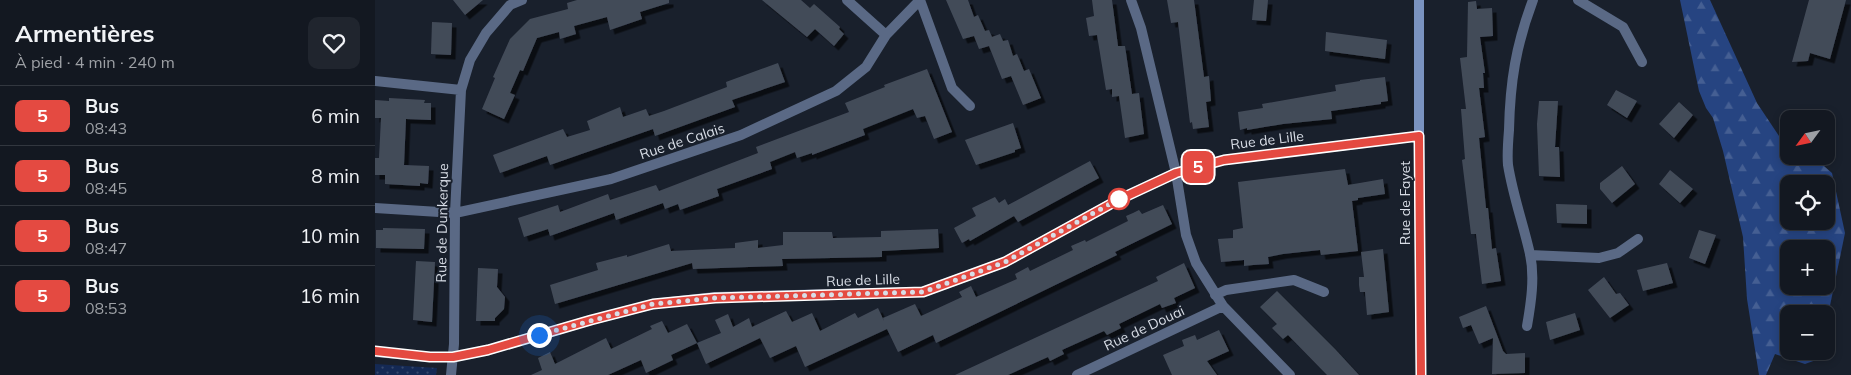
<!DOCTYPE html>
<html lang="fr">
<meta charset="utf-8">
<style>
:root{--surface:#131821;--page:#20252e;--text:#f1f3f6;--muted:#9da0a5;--line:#32373f}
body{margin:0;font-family:Mulish,sans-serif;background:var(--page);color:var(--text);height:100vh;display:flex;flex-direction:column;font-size:19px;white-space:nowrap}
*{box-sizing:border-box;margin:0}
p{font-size:16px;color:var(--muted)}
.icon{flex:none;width:28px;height:28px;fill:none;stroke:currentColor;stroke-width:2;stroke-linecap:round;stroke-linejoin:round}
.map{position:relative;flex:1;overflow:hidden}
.sheet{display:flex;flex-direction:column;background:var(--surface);width:375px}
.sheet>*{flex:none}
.badge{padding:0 10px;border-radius:8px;font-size:18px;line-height:32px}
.needle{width:32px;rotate:237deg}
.fabs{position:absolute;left:1405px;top:110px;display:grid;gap:10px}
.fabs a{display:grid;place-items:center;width:55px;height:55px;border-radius:10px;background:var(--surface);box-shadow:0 2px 8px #0003,0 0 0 1px var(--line);font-size:25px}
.you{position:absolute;width:25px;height:25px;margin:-12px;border:4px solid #fff;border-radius:50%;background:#1a73e8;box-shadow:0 0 0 8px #1a73e833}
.map>.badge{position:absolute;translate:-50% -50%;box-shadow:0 0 0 2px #fff}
.round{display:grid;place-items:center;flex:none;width:52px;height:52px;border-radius:10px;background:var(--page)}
.head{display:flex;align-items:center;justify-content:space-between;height:85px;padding:0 15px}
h1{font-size:24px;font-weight:700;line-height:38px}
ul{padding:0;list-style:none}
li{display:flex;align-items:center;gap:15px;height:60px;padding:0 15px;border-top:1px solid var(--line)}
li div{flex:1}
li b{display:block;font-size:19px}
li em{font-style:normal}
li .badge{min-width:55px;font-weight:700;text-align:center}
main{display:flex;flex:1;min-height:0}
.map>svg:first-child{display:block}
.forest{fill:url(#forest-firs);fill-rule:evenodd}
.park{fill:url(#park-dots)}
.building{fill:#434b59;filter:url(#shadow)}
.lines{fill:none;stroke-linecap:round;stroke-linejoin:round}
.minor{stroke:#5a6985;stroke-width:10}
.secondary{stroke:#7a93c0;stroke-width:10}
.line-casing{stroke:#fff;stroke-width:11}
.line{stroke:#e44a41;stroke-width:8}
.walk{stroke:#d8dde6;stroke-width:5;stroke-dasharray:0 9}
.stop-dot{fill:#fff;stroke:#e44a41;stroke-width:2.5}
.labels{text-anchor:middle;stroke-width:4;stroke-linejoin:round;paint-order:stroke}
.street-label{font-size:14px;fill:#d8dde6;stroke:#19202c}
</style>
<main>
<section class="sheet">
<div class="head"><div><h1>Armentières</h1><p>À pied · 4 min · 240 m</p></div><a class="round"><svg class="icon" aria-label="heart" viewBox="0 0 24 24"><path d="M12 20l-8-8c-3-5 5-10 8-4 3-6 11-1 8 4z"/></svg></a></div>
<ul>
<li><span class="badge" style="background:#e44a41;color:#fff">5</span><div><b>Bus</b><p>08:43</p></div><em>6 min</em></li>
<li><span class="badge" style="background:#e44a41;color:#fff">5</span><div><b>Bus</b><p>08:45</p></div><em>8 min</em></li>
<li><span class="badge" style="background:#e44a41;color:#fff">5</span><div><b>Bus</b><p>08:47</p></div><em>10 min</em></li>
<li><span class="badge" style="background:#e44a41;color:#fff">5</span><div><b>Bus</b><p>08:53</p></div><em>16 min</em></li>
</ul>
</section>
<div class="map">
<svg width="1476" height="375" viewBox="0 0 1476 375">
<defs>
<pattern id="forest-firs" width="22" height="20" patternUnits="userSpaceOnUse" patternTransform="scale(1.25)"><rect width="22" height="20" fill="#264481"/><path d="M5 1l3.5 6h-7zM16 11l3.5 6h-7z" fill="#455f93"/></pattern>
<pattern id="park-dots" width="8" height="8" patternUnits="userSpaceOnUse" patternTransform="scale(1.25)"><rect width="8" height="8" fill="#142954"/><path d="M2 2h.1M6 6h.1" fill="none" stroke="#35486d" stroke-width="1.8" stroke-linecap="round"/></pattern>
<filter id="shadow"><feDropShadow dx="4.5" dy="4.5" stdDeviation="0" flood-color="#0009"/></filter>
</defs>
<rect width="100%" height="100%" fill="#19202c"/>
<path class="forest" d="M1305 0H1335L1382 103 1414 151V156L1442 160 1457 173 1470 233 1451 325V314H1414V351H1444L1441 360 1430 364 1400 354 1391 375H1384L1372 299 1368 237 1348 151 1338 118 1331 108 1324 91ZM1414 184H1451V221H1414ZM1414 249H1451V286H1414Z"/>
<path class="park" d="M0 364 62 368 61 375H0Z"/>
<path class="building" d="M78 0H108L90 15Z
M202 0H294V3L265 12 267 19 235 30 232 17 199 26 201 34 185 39 184 32 162 38 148 71 145 70 135 93 140 95 129 119 107 109 120 78 118 77 135 39 155 19 193 9 192 3Z
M387 0H426L435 8 439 4 465 27 464 29 469 34 459 46 440 29 432 37Z
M571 0H593L599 17 603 15 610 31 614 30 617 37 625 34 628 41 633 40 638 56 642 54 649 71 654 69 666 98 648 105 636 76 627 79 614 46 604 49 599 36 588 39Z
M717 0H737L743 46H750L757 94 764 93 769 134 750 138 744 96 737 97V89L731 90 722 35 714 36 711 18 719 16Z
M792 0H819L829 77 834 76 836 101 831 102 834 127 818 129 817 122 815 123 803 22 796 23Z
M879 0H893L891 21 877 20Z
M1434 0H1471L1455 59 1435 53 1433 61 1417 62Z
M1101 1 1102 9 1117 8 1118 36 1105 37 1110 73H1108L1109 88H1104L1110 137 1104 138 1111 208H1113L1117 249 1121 248 1126 281 1107 284 1101 234H1096L1087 160 1090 159 1086 109H1091L1085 58 1092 57 1093 2Z
M57 22 77 23 76 55 56 54Z
M951 32 1012 40 1010 59 950 51Z
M403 63 410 82 357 100 360 107 280 136 278 129 175 165 172 156 125 173 118 155 188 129 192 137 215 130 212 121 245 107 248 117 271 109 274 116 289 111 352 87 351 82Z
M552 69 577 132 559 139 550 116 542 118 538 109 488 129 490 135 437 155V153L422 158 420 152 395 162 397 169 342 189 344 196 305 210 303 204 290 209 288 203 241 220 239 213 175 236 173 229 149 237 143 218 183 205 185 212 233 194 235 200 281 185 284 191 383 153 381 147 474 112 470 103 510 87 509 85Z
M1010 77 1013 101 1006 102V104L956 111 957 119 908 124 872 130V128L865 130 863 112 888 108 887 104 961 91 960 85 985 81V80Z
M1241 90 1262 101 1252 118 1232 105Z
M14 98 50 100 49 103H56V120L31 119 29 165 54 166 53 184 45 183V186L10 184V175H0V158H4L6 118H0V100L14 101Z
M1164 101H1183L1180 147H1184L1185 177 1164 176 1162 124Z
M1304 102 1318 115 1299 138 1284 124Z
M638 123 646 148 640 150V152L601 165 590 140Z
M715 161 724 178 643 222 639 216 595 241 594 239 587 243 579 228 601 216 597 208 620 197 624 203 630 199 633 205Z
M1247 166 1260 184 1237 203 1225 189V183Z
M970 169 973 185 1008 179 1010 194 983 198V200L977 201 983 251 946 255 945 250 908 254 893 257 894 264 878 265 869 266V260L846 262 843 239 858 238V230L868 228 863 182Z
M1295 170 1318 189 1305 203 1284 184Z
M1181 204 1212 205V224L1182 223Z
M788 205 797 224 740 252 742 255 561 343 558 335 523 352 512 329 430 367 421 346 395 358 385 338 331 364 322 343 346 333 340 320 353 314 358 327 374 318 377 327 411 311 417 322 437 313 445 331 480 313 483 318 503 308 509 321 508 318 540 304 546 316 587 297 584 292 596 286 601 297 642 279 640 274 653 267 655 271 698 250 696 246 710 240 711 242 753 221 751 216 758 213 764 210 767 214Z
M8 228 50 229 49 249 1 248V230H8Z
M563 229 564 248 507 251V257L407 259 408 266 374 267 318 269 317 263 180 304 175 285 223 270 221 263 252 255V257L294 244 296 251 360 248V243L383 240V248L408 245V232H457L458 238 506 237V231Z
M1324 230 1341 235 1330 264 1314 258Z
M1008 249 1014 312 992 315 990 292H985L984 285V277H989L986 252Z
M41 261 60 262 57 322 38 320Z
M809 263 820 288 799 298 801 303 787 308 785 304 744 324 746 328 732 335 729 331 687 350 689 354 675 361 673 357 633 375H580L783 281 781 277Z
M1292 263 1298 283 1268 291 1262 270Z
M103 268 123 269 122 287 130 297 129 309 120 318V321H101Z
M1229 277 1241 294 1245 293 1254 305 1235 318 1213 290Z
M902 291 960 349 984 375H952L913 335 908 339 897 328 902 324 885 307Z
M1111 306 1128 351 1131 354 1150 353V373L1117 374 1118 338 1104 344 1096 325 1088 328 1084 317Z
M1200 313 1205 330 1175 340 1171 322Z
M287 321 293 333 312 324 322 343 296 355 298 360 271 373 266 360 233 375H156L167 370 163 358 175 352 180 364 231 338 236 349 277 329 275 326Z
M844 330 854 351 832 361 842 375H797L788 355 809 346 807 340 820 335 822 340Z"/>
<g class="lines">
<path class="minor" d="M472 0 511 35
M545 0 577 88 595 106
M756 0 766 28 801 173 811 235 821 263 848 306 915 375
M1203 0 1248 27 1267 62
M0 81 86 90
M0 208 80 213 236 179 366 135 461 91 491 67 511 35 545 0
M1155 255 1224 258 1243 253 1263 239
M840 295 851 290 919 280 949 292
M1152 326C1156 303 1160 277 1155 254 1148 223 1138 196 1133 165 1132 154 1133 142 1134 130 1135 82 1141 45 1158 0
M0 352 55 357H78L113 350 216 320 278 304 340 297 548 292 630 262 743 200 801 173 849 160 1044 136
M76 375 79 344 80 213 86 90 95 60 111 33 135 5 147 0
M702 375 848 306"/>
<path class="secondary" d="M1044 0V136L1046 375"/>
</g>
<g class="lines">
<defs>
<path id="line" d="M0 351 55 357H78L113 350 216 320 278 304 340 298 548 292 630 262 743 200 801 173 849 160 1044 136 1046 375"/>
</defs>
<use href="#line" class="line-casing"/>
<use href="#line" class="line"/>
<path class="walk" d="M164 335 278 304 340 298 548 292 630 262 744 199"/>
</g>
<circle class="stop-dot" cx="744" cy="199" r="10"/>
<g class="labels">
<g class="street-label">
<text transform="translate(892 140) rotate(-7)" y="5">Rue de Lille</text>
<text transform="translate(307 141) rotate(-18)" y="5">Rue de Calais</text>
<text transform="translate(1030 203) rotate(-90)" y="5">Rue de Fayet</text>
<text transform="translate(67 223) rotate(-89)" y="5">Rue de Dunkerque</text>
<text transform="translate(488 280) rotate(-2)" y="5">Rue de Lille</text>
<text transform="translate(769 328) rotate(-25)" y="5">Rue de Douai</text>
</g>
</g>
</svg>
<div class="fabs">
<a><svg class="needle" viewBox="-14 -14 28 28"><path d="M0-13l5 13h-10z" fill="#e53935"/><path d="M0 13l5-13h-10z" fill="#9da0a5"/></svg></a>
<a><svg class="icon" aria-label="locate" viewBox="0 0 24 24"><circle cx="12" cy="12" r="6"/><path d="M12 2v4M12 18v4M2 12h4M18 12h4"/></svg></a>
<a>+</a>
<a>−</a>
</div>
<div class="you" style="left:164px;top:335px"></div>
<b class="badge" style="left:823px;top:167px;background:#e44a41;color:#fff">5</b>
</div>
</main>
